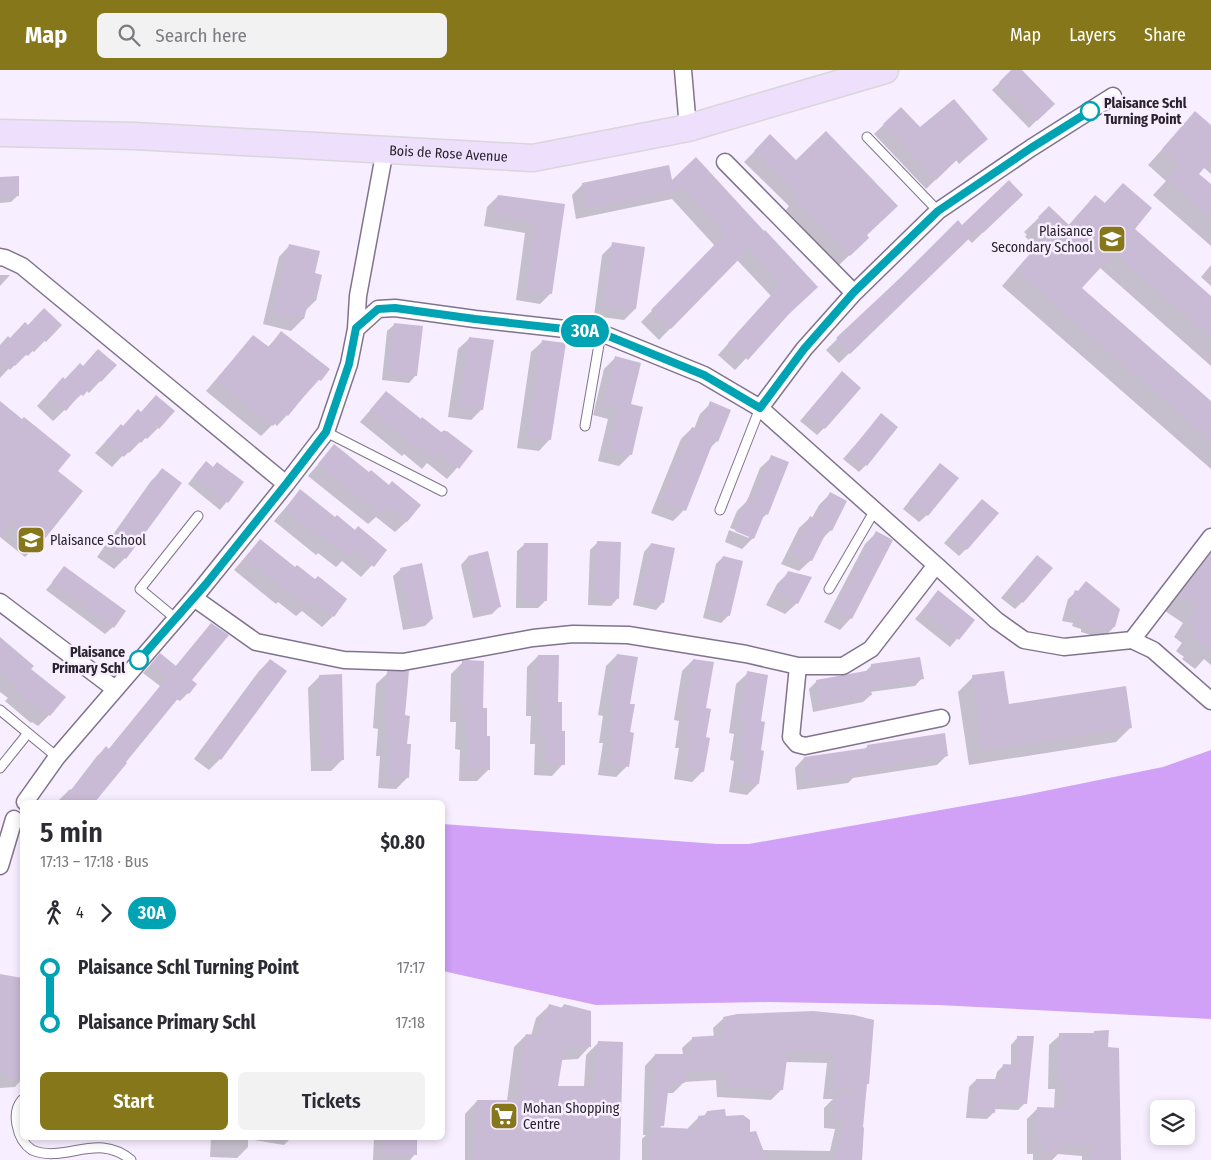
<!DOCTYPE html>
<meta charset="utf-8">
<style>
:root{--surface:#fff;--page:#f2f2f3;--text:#2b2b33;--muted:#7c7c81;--accent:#86771a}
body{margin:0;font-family:"Fira Sans Condensed",sans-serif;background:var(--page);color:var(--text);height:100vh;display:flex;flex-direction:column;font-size:19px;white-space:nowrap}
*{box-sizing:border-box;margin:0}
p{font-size:16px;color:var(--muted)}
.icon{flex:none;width:28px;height:28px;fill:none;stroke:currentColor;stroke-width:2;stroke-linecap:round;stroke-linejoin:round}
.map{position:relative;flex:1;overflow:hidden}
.details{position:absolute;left:20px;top:730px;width:425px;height:340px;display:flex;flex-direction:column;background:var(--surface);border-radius:8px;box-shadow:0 2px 8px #0003}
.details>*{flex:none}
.badge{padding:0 10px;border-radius:16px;font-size:18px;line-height:32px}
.fabs{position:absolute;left:1150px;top:1030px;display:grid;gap:10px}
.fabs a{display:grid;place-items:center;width:45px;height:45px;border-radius:8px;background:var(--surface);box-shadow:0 2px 8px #0003;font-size:25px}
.map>.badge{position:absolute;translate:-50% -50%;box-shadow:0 0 0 2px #fff}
.legs{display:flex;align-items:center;gap:8px;height:55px;padding:0 20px;font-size:16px}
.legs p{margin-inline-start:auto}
.headline{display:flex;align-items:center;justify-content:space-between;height:85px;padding:0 20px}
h1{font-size:28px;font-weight:600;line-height:38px}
.action{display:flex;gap:10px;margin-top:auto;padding:10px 20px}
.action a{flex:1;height:58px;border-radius:8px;background:var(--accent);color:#fff;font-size:20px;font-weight:600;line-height:58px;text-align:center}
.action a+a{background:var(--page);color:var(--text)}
ul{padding:0 20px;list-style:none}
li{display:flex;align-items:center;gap:18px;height:55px;font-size:19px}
li i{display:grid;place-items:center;width:8px;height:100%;margin:0 6px;background:currentColor}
li i::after{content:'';width:12px;height:12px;margin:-6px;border:4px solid;border-radius:50%;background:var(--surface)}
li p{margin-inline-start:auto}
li:first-child i{background:linear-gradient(#0000 50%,currentColor 0)}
li:last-child i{background:linear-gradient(currentColor 50%,#0000 0)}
header{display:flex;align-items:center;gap:30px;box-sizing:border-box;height:70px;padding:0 25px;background:var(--accent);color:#fff}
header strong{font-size:24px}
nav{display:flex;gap:28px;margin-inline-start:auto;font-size:18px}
.search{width:350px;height:45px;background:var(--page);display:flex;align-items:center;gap:12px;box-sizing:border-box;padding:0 18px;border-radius:8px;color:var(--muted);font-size:19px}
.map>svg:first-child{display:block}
.water{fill:#d0a1f7}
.shadow{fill:#0003;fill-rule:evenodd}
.building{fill:#c9bbd6}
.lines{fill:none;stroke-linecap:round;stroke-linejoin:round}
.service-casing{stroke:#81738c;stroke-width:11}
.minor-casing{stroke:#81738c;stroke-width:19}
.primary-casing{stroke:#d8d7d9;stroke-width:29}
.service{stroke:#fff;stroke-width:9}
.minor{stroke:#fff;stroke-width:16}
.primary{stroke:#eedffc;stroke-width:26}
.line-1-casing{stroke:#fff;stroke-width:11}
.line-1{stroke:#00a3b4;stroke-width:8}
.stop-1-dot{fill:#fff;stroke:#00a3b4;stroke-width:2.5}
.labels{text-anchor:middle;stroke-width:5;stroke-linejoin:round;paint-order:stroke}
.stop-label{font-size:14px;font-weight:bold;fill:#29232d;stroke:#f7eeff;text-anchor:start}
.street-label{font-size:14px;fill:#29232d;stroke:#f7eeff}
.poi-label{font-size:14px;fill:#29232d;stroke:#f7eeff;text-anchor:start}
</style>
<header>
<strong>Map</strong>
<div class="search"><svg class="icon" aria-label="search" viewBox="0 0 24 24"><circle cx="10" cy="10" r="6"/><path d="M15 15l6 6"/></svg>Search here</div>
<nav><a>Map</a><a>Layers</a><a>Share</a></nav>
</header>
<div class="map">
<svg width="1211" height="1090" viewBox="0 0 1211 1090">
<rect width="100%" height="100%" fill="#f7eeff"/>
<path class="water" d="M1211 680V949L938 935 770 932 596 935 443 901V754L717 774H749L1020 726 1163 697Z"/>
<path class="shadow" d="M1013 0H1020L1053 34 1029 58 992 20Z
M900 39 919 59 987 69 959 94 956 90 926 119 874 64Z
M1195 43 1211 57V104L1203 97 1197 104 1211 116V176L1153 125 1166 111 1148 95Z
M770 66 865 166 857 178 839 195 786 140 789 136 744 92Z
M696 89 816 217 784 248 735 300 718 285 771 226 737 190 659 270 641 252 715 176 672 129 576 149 572 125 583 114 671 112Z
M0 108 18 125 11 132 0 133Z
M1123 114 1133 159 1211 228V296L1099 197 1080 219 1211 333V399L1002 216 1035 178 1025 166 1027 165 1024 162 1049 138 1068 156 1095 126 1104 134Z
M498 126 564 136 551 223 540 234 516 230 525 163 484 156 487 137Z
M1011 135 972 173 968 169 839 293 826 280 958 152 962 156Z
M613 174 635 239 624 250 594 246 602 185Z
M290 175 313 204 320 206 315 231 305 241 303 249 291 261 263 254 279 187Z
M1211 195V216L1201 207Z
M0 205H10L0 216Z
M395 254 416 305 409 313 382 310 387 261Z
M60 255 34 282 31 280 15 296 13 294 0 308V276L10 270Z
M281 263 328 300 277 356 274 353 261 366 206 321 253 266 267 278Z
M470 268 482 339 471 350 448 347 458 279Z
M543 271 550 369 539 381 517 378 531 282Z
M615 288 630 335 641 338 630 385 619 396 598 391 608 349 593 345 604 299Z
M115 295 89 323 86 320 53 351 37 336 52 320 82 297Z
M835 310 824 358 817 365 800 351Z
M386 322 421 350 441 363 444 360 471 382 447 409 427 393 422 399 404 384 402 386 360 352Z
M0 332 57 401 38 475 25 487 0 467Z
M711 333 717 371 708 380 684 440 673 451 651 443 681 369 692 358 694 359 700 344Z
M138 341 158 358 147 369 145 367 129 383 127 381 112 397 95 383 121 355 123 357Z
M881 345 866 395 859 402 843 389Z
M334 376 407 451 395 462 376 447 368 454 308 406Z
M772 387 767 444 760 450 753 468 742 479 725 472 729 460 749 468V465L730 458 737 441 747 431 760 398Z
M213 399 242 413 220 440 188 414 199 400Z
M162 400 125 488 114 499 97 487 151 411Z
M933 402 927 445 919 452 903 439Z
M300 421 335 449 386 480 361 507 342 491 336 497 318 483 316 485 274 451Z
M830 424 831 460 821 470 811 490 799 501 781 494 799 458 811 447 812 448 819 435Z
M975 438 966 479 959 486 944 473Z
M876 463 892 471 851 548 840 560 824 552 865 474Z
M260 470 333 546 322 557 302 541 296 546 278 532 276 534 234 500Z
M597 473 618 528 611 536 588 535 590 480Z
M525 474 545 531 538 538H516L517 481Z
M651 474 663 532 656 540 633 535 644 482Z
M1211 475V595L1204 589 1195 599 1182 589 1184 587 1176 581 1182 573 1174 567 1183 553 1165 541 1204 489 1206 481Z
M487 483 499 537 492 544 473 548 461 495 468 487Z
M723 487 729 545 721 553 703 548 716 494Z
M1030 494 1022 532 1015 539 1001 528Z
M65 497 113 557 105 564 46 520Z
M401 499 432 549 425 556 403 560 393 506Z
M788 503 797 533 785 544 766 535 777 514Z
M938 522 973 550 950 577 915 549Z
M1076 522 1119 540 1114 557 1107 564 1105 563 1100 568 1081 562V559L1072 556 1073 553 1062 551 1068 529Z
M211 554 191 610 188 623 180 631 176 629 93 732H57L70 719 71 720 97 686 106 678 108 680 160 616 143 603 152 593 160 585 175 597Z
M0 569 30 599 49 645 38 656 32 652 31 653 5 631 8 628 0 622Z
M617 585 629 635V663L627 696 616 707 598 705 603 673H599L603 646 598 645 606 596Z
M538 586 556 633 560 662 563 694 552 706 534 705 535 674H530L531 646H526L527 597Z
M270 590 220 689 209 700 194 689 259 601Z
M693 590 705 639V668L703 701 692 712 674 709 679 678H675L679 651 674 650 682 601Z
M463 592 481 639 485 668 488 700 477 711H459L460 680 455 679 456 652H450L451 604Z
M871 596 922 608 915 616 870 622 871 625 863 632 813 642 809 619 817 611 864 603Z
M388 603 404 647 406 675 407 708 396 719 378 718 380 686H376L378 659 373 658 376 614Z
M748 603 759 653 760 681 763 682 758 714 747 725 729 722 734 691 730 690 734 664 729 663 736 614Z
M320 606 343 689 331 701H311L308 618Z
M973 607 1007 635 1131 657 1116 672 969 695 958 622Z
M868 676 947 685 937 695 853 708 848 713 797 720 795 698 804 688 864 680Z
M0 906 22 909V1009L15 1017 0 1018Z
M564 935 590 976 578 989 561 990 557 1018 584 1017 586 985 599 972 619 1090H465V1044L477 1031H507L514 977 526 965 531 966 536 948 549 936 560 939Z
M813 943 868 1013 865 1016 861 1090H642V1069L646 1065H643L645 996 655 985H683L682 978 693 968 714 967 713 958 724 948ZM785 992 827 993 823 1029H833L824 1038V1058L835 1059 830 1081 762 1080 749 1064 724 1047 707 1042 703 1047H699L688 1058V1060L659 1059 662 1055 666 1023H673L684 1012 716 1010 717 1027 771 1030 782 1019Z
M1094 962 1107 979 1120 1090H1082V1086L1058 1084 1052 1090H1033V1084H1027V1049L1038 1038 1054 1039 1055 1019H1048L1049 975 1060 965H1092Z
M1018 967 1025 1033 1018 1040 994 1039V1042L987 1049 966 1048 969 1017 976 1010H995L997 1002 1004 995 1011 996V975Z
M211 1068H291L284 1075 248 1069V1077L237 1088 210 1087Z
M374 1068H416L415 1084 410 1090H373Z"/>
<path class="building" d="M1011 0H1022L1055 34 1037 51 999 12Z
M954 29 988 69 969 85 966 81 936 110 883 54 901 37 920 57Z
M1195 41 1211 55V90L1199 104 1211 114V148L1167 110 1180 95 1162 79Z
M826 61 898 136 867 165 869 168 850 186 795 129 799 125 754 81 770 64 796 90Z
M696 87 764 161 765 160 818 217 789 244 748 290 728 273 781 214 749 179 671 259 651 240 725 164 684 119 587 138 582 113 669 95 672 110Z
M19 106V126L0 127V107Z
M1009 110 1023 125 983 163 979 159 850 284 836 268 899 209 958 150 962 155Z
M1123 113 1152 138 1135 159 1211 226V268L1114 183 1082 218 1211 331V371L1016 200 1049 163 1039 151 1040 149 1038 147 1049 136 1069 155 1095 125 1105 133Z
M498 125 565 134 552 224 526 220 536 153 494 145Z
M612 172 645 177 636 239 604 235Z
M289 174 320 181 315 203 322 205 316 231 309 230 304 249 273 243Z
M44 238 62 255 46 272 43 269 28 286 25 284 10 300 0 291V275L8 266 10 268 25 252 28 255Z
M394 253 423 256 417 306 388 303Z
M281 261 330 299 321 311 318 309 288 346 284 343 273 356 216 310 253 265 269 277Z
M469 267 494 270 483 340 459 336Z
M542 270 566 273 551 370 528 367Z
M98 279 117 295 101 312 98 309 83 326 80 324 66 341 47 325 63 307 65 309 80 293 83 296Z
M615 286 641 293 631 334 643 337 632 385 609 380 619 337 604 334Z
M842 301 861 318 825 359 807 343Z
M386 321 421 349 422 347 441 362 447 361 473 381 459 399 439 382 434 388 416 374 414 376 370 340Z
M156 325 175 341 159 359 156 356 141 373 139 370 124 387 106 371 121 354 123 356 138 339 141 342Z
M0 331 22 349 24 347 71 385 58 401 83 421 39 476 11 453 0 466Z
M710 331 731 340 718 372 714 370 686 441 662 432 692 357 700 360Z
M881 343 898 357 867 396 850 382Z
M334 374 369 402 371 400 389 415 392 411 421 435 407 452 387 436 380 444 318 394Z
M771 385 789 392 768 445 765 443 754 469 735 461 748 428 753 431Z
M206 391 213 397 217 392 244 412 228 433 194 406Z
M940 393 959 408 928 446 909 431Z
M162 398 182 413 126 489 107 475Z
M300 419 335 447 337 445 355 460 358 456 387 480 374 497 353 480 348 486 330 472 329 474 285 439Z
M830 422 847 431 832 461 828 459 812 491 791 483 810 446 816 449Z
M982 429 999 443 967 480 951 465Z
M876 461 893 470 852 549 834 540Z
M260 469 295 497 297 495 315 509 318 506 347 529 334 547 313 530 308 536 290 522 289 524 245 488Z
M597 471 621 472 619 529 595 528Z
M524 473H548L547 531H523Z
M651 473 675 478 664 533 640 528Z
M488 481 501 537 480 542 468 486Z
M1211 483V581L1190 566 1196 557 1188 551 1197 537 1179 525Z
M1037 485 1053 498 1023 533 1008 520Z
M723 486 743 491 730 546 709 541Z
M422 493 433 549 411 554 400 498Z
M64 496 126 541 114 558 52 512Z
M788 501 812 507 798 534 777 523Z
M1086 511 1120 539 1115 557 1110 556 1109 561 1087 555 1088 551 1078 549 1079 546 1069 544 1071 531 1075 520 1078 521Z
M938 520 975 550 959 570 922 541Z
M211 553 229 565 192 610 197 614 189 624 185 620 126 692 127 693 95 732H62L106 676 109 679 168 607 151 594 160 583 176 596Z
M0 567 34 596 31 599 66 627 50 646 44 641 43 642 15 619 18 616 0 602Z
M617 584 638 587 630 634H635L630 662 634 663 629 697 609 694 614 662 610 661 614 635 609 634Z
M538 585H559L558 632H562V661H565V695L545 694V663H541L542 636 536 635Z
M920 587 924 609 870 617 872 625 820 635 816 610 871 600V594Z
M270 589 287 601 221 690 204 677Z
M693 589 714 592 706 638 711 639 706 667 710 668 704 702 685 698 690 667H685L690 640 685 639Z
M467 590 484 591 483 638H487V666H490V700H470V669L466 668V641H461L462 591Z
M387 601H409L405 645 410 646 407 674H411L409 708 388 707 391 675H387L389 648 384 647Z
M747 601 768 605 761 651 765 652 761 680 764 681 759 714 739 711 744 680 740 679 745 652H739Z
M1004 601 1009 634 1126 616 1132 658 983 680 972 605Z
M342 604 344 690 321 691 319 605Z
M945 663 948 686 859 700V704L807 711 804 687 867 678V675Z
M0 904 22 908V1008H10L0 999Z
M549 934 563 938 564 934 591 941V977L564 979 558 1016H596L598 971 623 972 620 1090H476L477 1030H518L526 964 538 965Z
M813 941 854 945 874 950 869 1014H867L863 1057 864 1058 862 1090H836L845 1049 834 1048V1026L854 1020 853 1018 832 1019 837 983 788 981 783 1020 727 1017 726 1000 685 1002V1013H669L664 1056 653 1055 655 984H693L692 967 724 965 723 947 737 944Z
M1109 960 1108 977 1119 978 1121 1090H1092V1076L1062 1073 1061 1082 1044 1083 1043 1074H1037V1037L1064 1038 1065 1009H1058L1059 963H1094V961Z
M1017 966H1034L1027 1034 996 1032 995 1043 973 1041 976 1009H1001L1003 994 1017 995Z
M725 1039 726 1046 743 1045 750 1050V1062L756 1061 767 1090H650L652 1057 698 1059V1046L706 1045 707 1041Z
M383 1068H417V1085L382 1084Z"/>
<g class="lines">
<defs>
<path id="service" d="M867 67 938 141
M585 356 601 263
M326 362 442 421
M720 440 760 338
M829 519 875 440
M175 548 140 519 198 446
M0 640 57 687
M0 698 28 663
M22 1030C16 1037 15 1045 17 1055 19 1066 23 1074 32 1080 56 1090 79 1076 103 1078 113 1079 124 1084 131 1090"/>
<path id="minor" d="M683 0 688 58
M725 92 854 223
M0 187 5 188 22 196 286 414
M356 259 358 226 384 85
M760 338 804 279 854 223 938 141 1031 78 1113 26
M936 495 996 550 1024 570 1064 577 1132 570 1153 580 1211 631
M0 532 115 619
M1132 570 1211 467
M798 596 791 667 797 674 805 676 941 648
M25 732 57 687 194 528 286 414 326 362 349 294 356 259 378 239 395 238 475 249 601 263 704 305 760 338 936 495 871 579 843 596H798L746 584 628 565 573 564 533 568 403 592 344 590 256 572 194 528
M0 796 14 749"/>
<g id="primary">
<path id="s1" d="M0 63 135 66 533 88 688 58 885 0"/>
</g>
</defs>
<use href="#service" class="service-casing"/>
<use href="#minor" class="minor-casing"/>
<use href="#primary" class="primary-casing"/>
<use href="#service" class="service"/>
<use href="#minor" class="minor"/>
<use href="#primary" class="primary"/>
</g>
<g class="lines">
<defs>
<path id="line-1" d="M139 590 206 514 286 414 326 362 349 294 356 258 378 239 395 238 475 249 601 263 704 305 760 338 804 279 854 222 938 141 1031 78 1090 41"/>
</defs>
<use href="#line-1" class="line-1-casing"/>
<use href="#line-1" class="line-1"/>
</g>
<defs>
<symbol id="school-square" viewBox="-11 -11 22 22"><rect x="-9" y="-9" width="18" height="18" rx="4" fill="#86771a" stroke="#f7eeff"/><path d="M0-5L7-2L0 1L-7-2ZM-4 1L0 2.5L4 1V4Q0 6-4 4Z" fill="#fff"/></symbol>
<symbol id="supermarket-square" viewBox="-11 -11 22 22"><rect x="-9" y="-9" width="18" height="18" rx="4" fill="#86771a" stroke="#f7eeff"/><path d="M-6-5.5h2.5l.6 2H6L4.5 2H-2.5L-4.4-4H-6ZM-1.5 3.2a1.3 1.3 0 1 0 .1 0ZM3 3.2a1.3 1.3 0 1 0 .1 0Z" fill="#fff"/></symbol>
</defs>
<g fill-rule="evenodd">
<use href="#school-square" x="1096" y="153" width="32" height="32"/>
<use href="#school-square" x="15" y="454" width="32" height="32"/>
<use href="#supermarket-square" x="488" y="1030" width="32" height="32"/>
</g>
<g class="stop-1-dot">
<circle cx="1090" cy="41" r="9"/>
<circle cx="139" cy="590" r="9"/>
</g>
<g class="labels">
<g class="stop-label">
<text x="1104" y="38">Plaisance Schl<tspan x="1104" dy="16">Turning Point</tspan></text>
<text x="125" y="587" text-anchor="end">Plaisance<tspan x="125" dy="16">Primary Schl</tspan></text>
</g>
<g class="street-label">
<text dy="5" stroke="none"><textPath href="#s1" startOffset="449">Bois de Rose Avenue</textPath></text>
</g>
<g class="poi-label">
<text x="1093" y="166" text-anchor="end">Plaisance<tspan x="1093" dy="16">Secondary School</tspan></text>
<text x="50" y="475">Plaisance School</text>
<text x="523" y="1043">Mohan Shopping<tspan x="523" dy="16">Centre</tspan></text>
</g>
</g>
</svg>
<div class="fabs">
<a><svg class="icon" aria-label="layers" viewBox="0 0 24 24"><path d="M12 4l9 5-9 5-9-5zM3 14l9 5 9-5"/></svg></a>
</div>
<b class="badge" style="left:585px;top:261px;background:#00a3b4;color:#fff">30A</b>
<section class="details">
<div class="headline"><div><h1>5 min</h1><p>17:13 – 17:18 · Bus</p></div><b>$0.80</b></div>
<div class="legs"><svg class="icon" aria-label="walk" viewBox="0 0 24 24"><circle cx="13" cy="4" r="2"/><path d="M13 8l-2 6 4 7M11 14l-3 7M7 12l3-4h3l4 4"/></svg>4<svg class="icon" aria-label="forward" viewBox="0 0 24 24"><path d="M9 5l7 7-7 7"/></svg><b class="badge" style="background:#00a3b4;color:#fff">30A</b></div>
<ul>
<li><i style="color:#00a3b4"></i><b>Plaisance Schl Turning Point</b><p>17:17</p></li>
<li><i style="color:#00a3b4"></i><b>Plaisance Primary Schl</b><p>17:18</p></li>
</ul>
<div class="action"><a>Start</a><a>Tickets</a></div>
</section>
</div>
